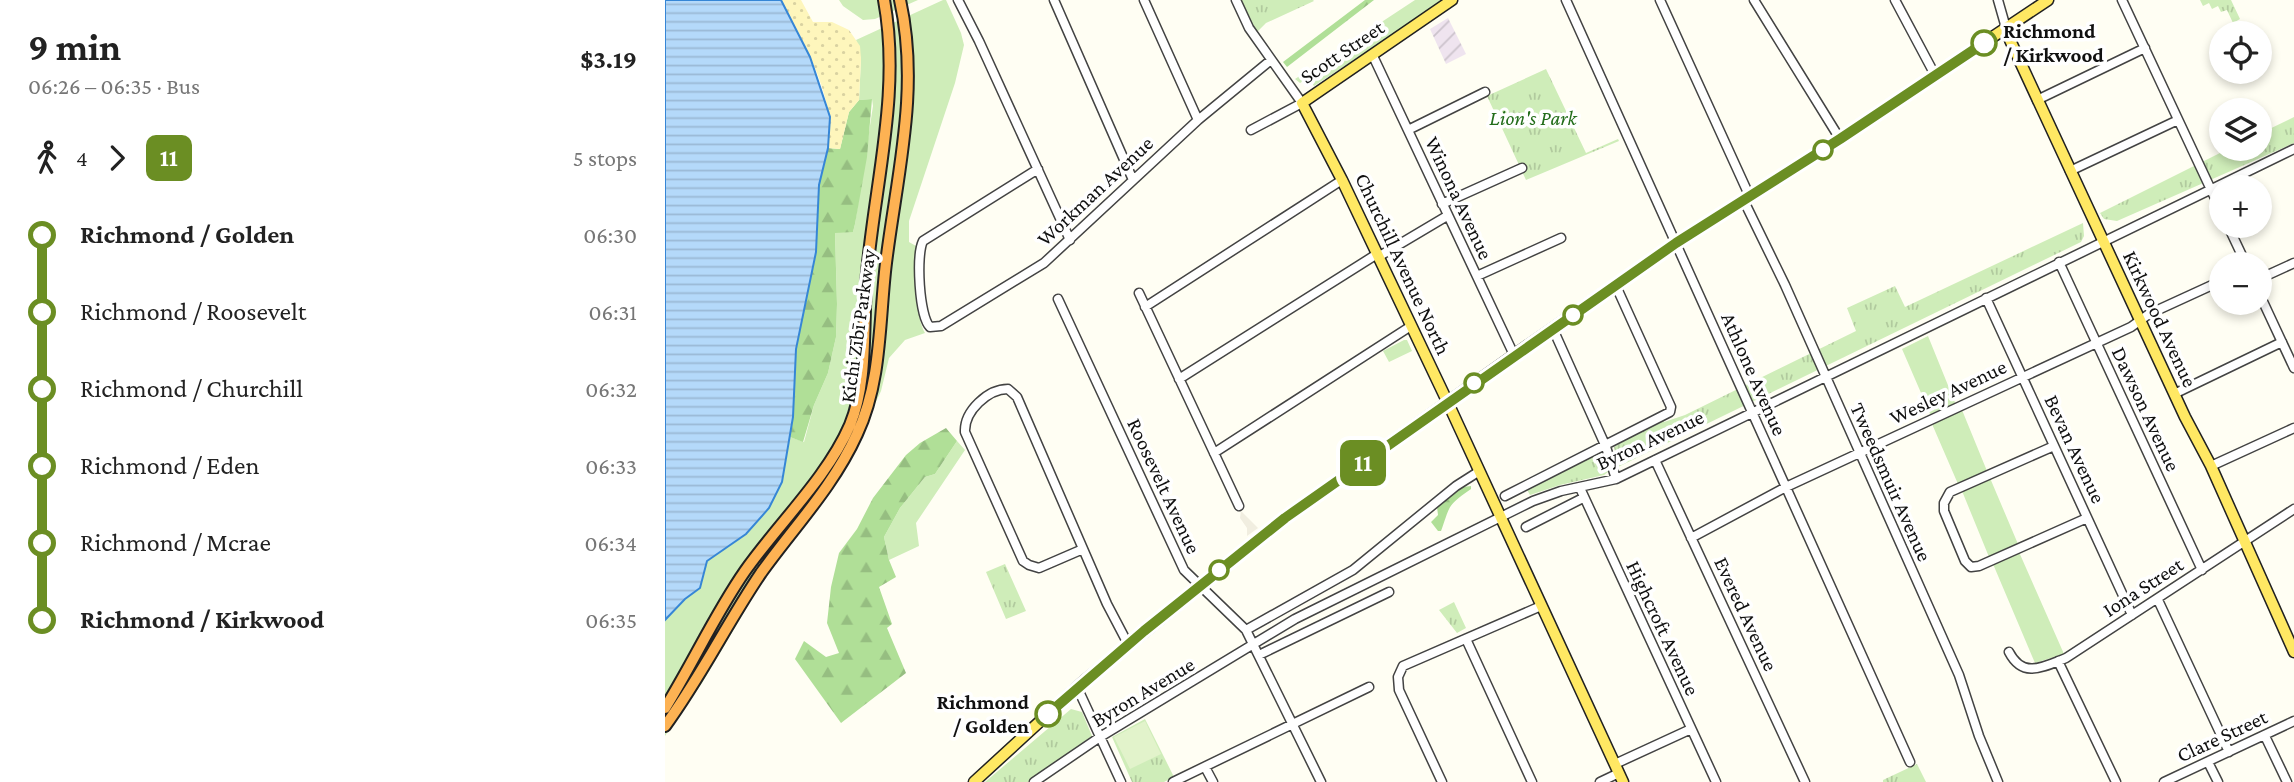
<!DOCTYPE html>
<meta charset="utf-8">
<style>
:root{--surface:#fff;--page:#f2f2f2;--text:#222;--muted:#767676}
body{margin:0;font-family:"Crimson Pro",serif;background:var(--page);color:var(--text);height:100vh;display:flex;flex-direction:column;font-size:26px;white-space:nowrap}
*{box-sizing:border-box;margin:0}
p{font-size:23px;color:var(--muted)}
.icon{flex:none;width:38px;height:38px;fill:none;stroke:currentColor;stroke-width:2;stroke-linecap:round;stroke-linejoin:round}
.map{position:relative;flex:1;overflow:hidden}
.drawer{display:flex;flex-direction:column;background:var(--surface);width:665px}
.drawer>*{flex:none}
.badge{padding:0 14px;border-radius:10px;font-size:24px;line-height:46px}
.tools{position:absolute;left:1544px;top:21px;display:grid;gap:14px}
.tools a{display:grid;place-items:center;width:63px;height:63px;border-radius:50%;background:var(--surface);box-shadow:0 4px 10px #0003;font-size:35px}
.map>.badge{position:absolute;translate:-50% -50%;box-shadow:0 0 0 4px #fff}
.legs{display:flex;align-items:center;gap:10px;height:77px;padding:0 28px;font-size:23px}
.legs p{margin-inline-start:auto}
.summary{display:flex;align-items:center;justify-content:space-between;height:119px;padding:0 28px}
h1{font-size:38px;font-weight:700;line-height:52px}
ul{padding:0 28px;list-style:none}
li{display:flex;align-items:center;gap:24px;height:77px;font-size:26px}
li i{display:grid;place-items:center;width:10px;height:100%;margin:0 9px;background:currentColor}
li i::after{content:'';width:18px;height:18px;margin:-9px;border:5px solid;border-radius:50%;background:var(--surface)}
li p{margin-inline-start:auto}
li:first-child i{background:linear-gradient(#0000 50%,currentColor 0)}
li:last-child i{background:linear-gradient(currentColor 50%,#0000 0)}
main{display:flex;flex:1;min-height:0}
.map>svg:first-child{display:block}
.industrial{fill:url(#industrial-furrows)}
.grass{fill:#cfedb9}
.forest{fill:url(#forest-firs)}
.sand{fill:url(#sand-dots)}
.park{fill:url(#park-tufts)}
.pitch{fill:#e2f3cb}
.plaza{fill:#f1eee0}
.water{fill:url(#water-rules);stroke:#3686d6;stroke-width:2}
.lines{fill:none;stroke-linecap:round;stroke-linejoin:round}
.minor-casing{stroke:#434343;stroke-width:11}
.major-casing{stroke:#212121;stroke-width:13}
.highway-casing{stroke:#212121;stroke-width:14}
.minor{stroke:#fff;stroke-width:8}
.major{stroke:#ffe863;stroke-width:10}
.highway{stroke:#fdb253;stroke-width:10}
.line-1-casing{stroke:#fff;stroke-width:16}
.line-1{stroke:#6b8e23;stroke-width:10}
.stop-1-dot{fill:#fff;stroke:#6b8e23;stroke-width:3.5}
.labels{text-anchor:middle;stroke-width:7;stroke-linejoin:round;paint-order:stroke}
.stop-label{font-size:21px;font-weight:bold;fill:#101010;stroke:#fff;text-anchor:start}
.street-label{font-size:21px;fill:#101010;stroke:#fff}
.park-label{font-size:21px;font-style:italic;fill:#236d1b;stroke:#fff}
</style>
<main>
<section class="drawer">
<div class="summary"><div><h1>9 min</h1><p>06:26 – 06:35 · Bus</p></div><b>$3.19</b></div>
<div class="legs"><svg class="icon" aria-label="walk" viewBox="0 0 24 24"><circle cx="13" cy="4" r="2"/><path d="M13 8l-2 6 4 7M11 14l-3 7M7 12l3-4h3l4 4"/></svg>4<svg class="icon" aria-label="forward" viewBox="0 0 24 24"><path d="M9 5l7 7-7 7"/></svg><b class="badge" style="background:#6b8e23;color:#fff">11</b><p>5 stops</p></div>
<ul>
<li><i style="color:#6b8e23"></i><b>Richmond / Golden</b><p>06:30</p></li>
<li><i style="color:#6b8e23"></i><span>Richmond / Roosevelt</span><p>06:31</p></li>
<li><i style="color:#6b8e23"></i><span>Richmond / Churchill</span><p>06:32</p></li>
<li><i style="color:#6b8e23"></i><span>Richmond / Eden</span><p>06:33</p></li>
<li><i style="color:#6b8e23"></i><span>Richmond / Mcrae</span><p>06:34</p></li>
<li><i style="color:#6b8e23"></i><b>Richmond / Kirkwood</b><p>06:35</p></li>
</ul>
</section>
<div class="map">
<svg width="1629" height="782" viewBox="0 0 1629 782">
<defs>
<pattern id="industrial-furrows" width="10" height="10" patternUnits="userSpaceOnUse" patternTransform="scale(1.75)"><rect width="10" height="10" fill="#efe4ef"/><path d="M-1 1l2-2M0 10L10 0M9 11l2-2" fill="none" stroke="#ccc3cc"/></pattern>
<pattern id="forest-firs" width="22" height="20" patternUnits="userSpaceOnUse" patternTransform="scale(1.75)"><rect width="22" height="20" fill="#b0df97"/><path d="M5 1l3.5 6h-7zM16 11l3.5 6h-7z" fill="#96be81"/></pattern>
<pattern id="sand-dots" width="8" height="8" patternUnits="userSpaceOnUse" patternTransform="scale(1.75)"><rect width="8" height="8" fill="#fef6bc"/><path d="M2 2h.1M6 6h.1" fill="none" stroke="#d9d2a1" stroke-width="1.8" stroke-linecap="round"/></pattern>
<pattern id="park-tufts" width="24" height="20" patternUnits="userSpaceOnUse" patternTransform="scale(1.75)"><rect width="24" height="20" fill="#cfedb9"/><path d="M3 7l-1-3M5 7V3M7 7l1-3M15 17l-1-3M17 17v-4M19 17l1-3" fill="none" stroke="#b1ca9e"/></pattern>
<pattern id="water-rules" width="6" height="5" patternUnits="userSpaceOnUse" patternTransform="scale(1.75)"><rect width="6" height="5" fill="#b4d9fa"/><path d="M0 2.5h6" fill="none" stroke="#9ab9d5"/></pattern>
</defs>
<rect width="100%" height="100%" fill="#fffef3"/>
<path class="industrial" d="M783 18 801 54 781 64 765 29Z"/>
<path class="grass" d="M174 0H253L210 19 198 20 178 6Z
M278 0H281L296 33 299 45 290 83 244 221V242L251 246C252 270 249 313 260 333L240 340 224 358 216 391 194 438 104 570 37 683 0 736V620L20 599 35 588 42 561 81 534 117 482 125 437 139 442 149 405 163 373 171 337 172 303 170 232H188L190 224 208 106 207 99 194 100 196 59 191 40Z
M750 0H781L649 86 643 78 635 83 630 79Z
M1263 336 1291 405 1266 416 1237 349Z
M739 340H742L747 351 724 362 718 351Z
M1297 410 1322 471 1293 484 1267 424Z
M292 441 300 450 251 523 254 546 224 560 219 537 235 508 260 477 270 474Z
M1325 478 1353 544 1324 557 1297 491Z
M1354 552 1399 654 1370 663 1328 564Z"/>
<path class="forest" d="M700 0H709L622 67 618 62Z
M207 99 202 157 190 224 188 232 170 233 172 304 171 337 163 373 149 405 138 442 125 437 128 417 131 349 151 252 154 185 163 148 175 149 184 112 194 100Z
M281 428 292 441 270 474 260 477 235 508 219 537 224 560 231 577 214 587 227 624 222 628 241 673 176 723 130 659 139 641 161 657 174 653 162 623 166 587 174 553 192 529 208 498 241 455 255 443Z
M806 486V489C781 506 785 507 776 531H773L766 522 773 515 772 507 798 487Z"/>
<path class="sand" d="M116 0H136L148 22H167L184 30 195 46 196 59 194 100 184 112 175 149 163 148C164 138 166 126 164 116 158 75 135 36 116 0Z"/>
<path class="park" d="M574 0H648L649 1 601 23 591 33Z
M1535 0H1566L1575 19 1568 23 1562 10 1556 12 1553 6 1547 9 1544 3 1538 6Z
M881 69 921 153 953 139 954 141 861 180 822 96Z
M1629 117V143L1452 221 1439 219 1435 213 1563 149H1594V134Z
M1418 223 1419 236 1416 242 953 467 949 447 997 417 999 422 1020 415 1191 331 1182 308 1230 286 1240 307Z
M936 453 943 472 939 475 895 485 865 495 861 488Z
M340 564 361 611 341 619 321 572Z
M789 602 801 628 792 633 774 610Z
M406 709 417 712 427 736 363 782H320Z
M480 719 509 777 499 782H467L447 737Z
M1252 764 1261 782H1218V780Z"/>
<path class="pitch" d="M480 721 496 754 465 769 449 737Z"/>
<path class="plaza" d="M576 511 593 528 582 536V528L575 518Z"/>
<path class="water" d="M0 0H116L145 57 165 117 163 148 154 185 151 252 131 349 128 417 117 482 104 508 81 534 42 561 35 588 20 599 0 620Z"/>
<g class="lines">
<defs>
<path id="minor" d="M293 0 314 41 405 240
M389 0 468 180
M479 0 533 120
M571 0 584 28 637 103 586 130
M901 0 1245 762
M995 0 1084 195
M1089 0 1175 139
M1230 0 1270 75
M1333 0 1341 28
M1457 0 1556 211
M708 56 849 355
M1372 100 1480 48
M743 130 820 92
M373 169 258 241C251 255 254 316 265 327L276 326 379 263 533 120 606 60
M1405 171 1513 120
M1078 199 1120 285 1294 675 1314 736 1333 782
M777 204 857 168
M1563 226 1581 264
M713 257 782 216
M1394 262 1537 570
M812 276 896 238
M1594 279 1629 263
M474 293 574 506
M1594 293 1629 368
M1321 298 1467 615
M393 299 519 570 581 630 656 782
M480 307 677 180
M888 329 941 447 951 479
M514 379 712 254
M1509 394 1617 342
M1389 446 1285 492 1279 503V511L1300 561 1306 567 1314 566 1422 518
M549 453 746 326
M990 460 1140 782
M1546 466 1629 428
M915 488 1051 782
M840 496 1005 412 1006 407 951 286
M861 527 918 498
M1026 538 1121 487 1466 327 1484 314 1556 281
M418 549 374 568 364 565 358 561 300 432C299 411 323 389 343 389L352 397 442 604 463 644
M1493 600 1564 752
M581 630 688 570 791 486 813 472
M801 639 867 782
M1344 652C1358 679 1378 667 1401 658L1629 509
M594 655 724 592
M1393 661 1451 782
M412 687 456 782
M1600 736 1622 782
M1543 762 1553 782
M950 764 1026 729
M540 767 548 782
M369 782 435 737 630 619 868 501 896 491 951 479 1629 149
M508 782 704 687
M777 782 734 690 733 677 738 666 876 606
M935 782 954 773
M1499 782 1629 721"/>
<path id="major" d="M787 0 637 103 677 180 783 403 958 782
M1341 28 1345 40 1520 417 1546 466 1629 652
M309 782 419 681 620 518 849 355 1011 243 1175 139 1383 0"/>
<path id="highway" d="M0 708C28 663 50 614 80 571 113 524 162 478 185 425 204 379 197 322 202 273 210 182 236 91 219 0
M0 726C36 677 62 623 96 573 129 527 168 487 192 434 217 381 214 320 221 263 232 174 255 89 235 0"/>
</defs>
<use href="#minor" class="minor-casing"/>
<use href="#major" class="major-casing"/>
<use href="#highway" class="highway-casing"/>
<use href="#minor" class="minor"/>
<use href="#major" class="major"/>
<use href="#highway" class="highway"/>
</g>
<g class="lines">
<defs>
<path id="line-1" d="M383 714 479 631 620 518 1011 243 1175 139 1319 43"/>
</defs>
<use href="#line-1" class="line-1-casing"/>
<use href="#line-1" class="line-1"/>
</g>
<g class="stop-1-dot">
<circle cx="1319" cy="43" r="12"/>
<circle cx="1158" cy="150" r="9"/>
<circle cx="908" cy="315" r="9"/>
<circle cx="809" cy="383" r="9"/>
<circle cx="554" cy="570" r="9"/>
<circle cx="383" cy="714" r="12"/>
</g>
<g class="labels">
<g class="stop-label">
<text x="1338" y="38">Richmond<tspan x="1338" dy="24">/ Kirkwood</tspan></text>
<text x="364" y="709" text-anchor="end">Richmond<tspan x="364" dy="24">/ Golden</tspan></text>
</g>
<g class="street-label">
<text transform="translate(677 52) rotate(-34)" y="7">Scott Street</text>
<text transform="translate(430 191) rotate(-43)" y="7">Workman Avenue</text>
<text transform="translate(794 198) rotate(65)" y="7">Winona Avenue</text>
<text transform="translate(738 264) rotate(65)" y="7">Churchill Avenue North</text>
<text transform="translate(1495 319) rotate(65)" y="7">Kirkwood Avenue</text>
<text transform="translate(193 326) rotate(-82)" y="7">Kichi Zībī Parkway</text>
<text transform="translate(1089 374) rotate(66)" y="7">Athlone Avenue</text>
<text transform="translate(1283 392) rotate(-25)" y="7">Wesley Avenue</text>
<text transform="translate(1481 409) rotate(65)" y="7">Dawson Avenue</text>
<text transform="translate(985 440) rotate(-25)" y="7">Byron Avenue</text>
<text transform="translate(1410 449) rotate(65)" y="7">Bevan Avenue</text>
<text transform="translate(1226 482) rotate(66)" y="7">Tweedsmuir Avenue</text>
<text transform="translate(499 486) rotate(65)" y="7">Roosevelt Avenue</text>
<text transform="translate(1478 587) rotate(-33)" y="7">Iona Street</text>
<text transform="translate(1081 614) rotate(65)" y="7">Evered Avenue</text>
<text transform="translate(998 628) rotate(65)" y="7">Highcroft Avenue</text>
<text transform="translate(478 692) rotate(-31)" y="7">Byron Avenue</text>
<text transform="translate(1557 736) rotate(-25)" y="7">Clare Street</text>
</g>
<g class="park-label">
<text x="868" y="125">Lion's Park</text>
</g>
</g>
</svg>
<div class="tools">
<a><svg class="icon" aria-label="locate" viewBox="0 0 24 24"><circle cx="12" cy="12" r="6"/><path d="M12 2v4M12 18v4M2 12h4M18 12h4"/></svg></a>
<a><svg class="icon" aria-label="layers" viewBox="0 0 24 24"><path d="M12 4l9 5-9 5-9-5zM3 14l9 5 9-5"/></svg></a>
<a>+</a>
<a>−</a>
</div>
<b class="badge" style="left:698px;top:463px;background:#6b8e23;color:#fff">11</b>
</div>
</main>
